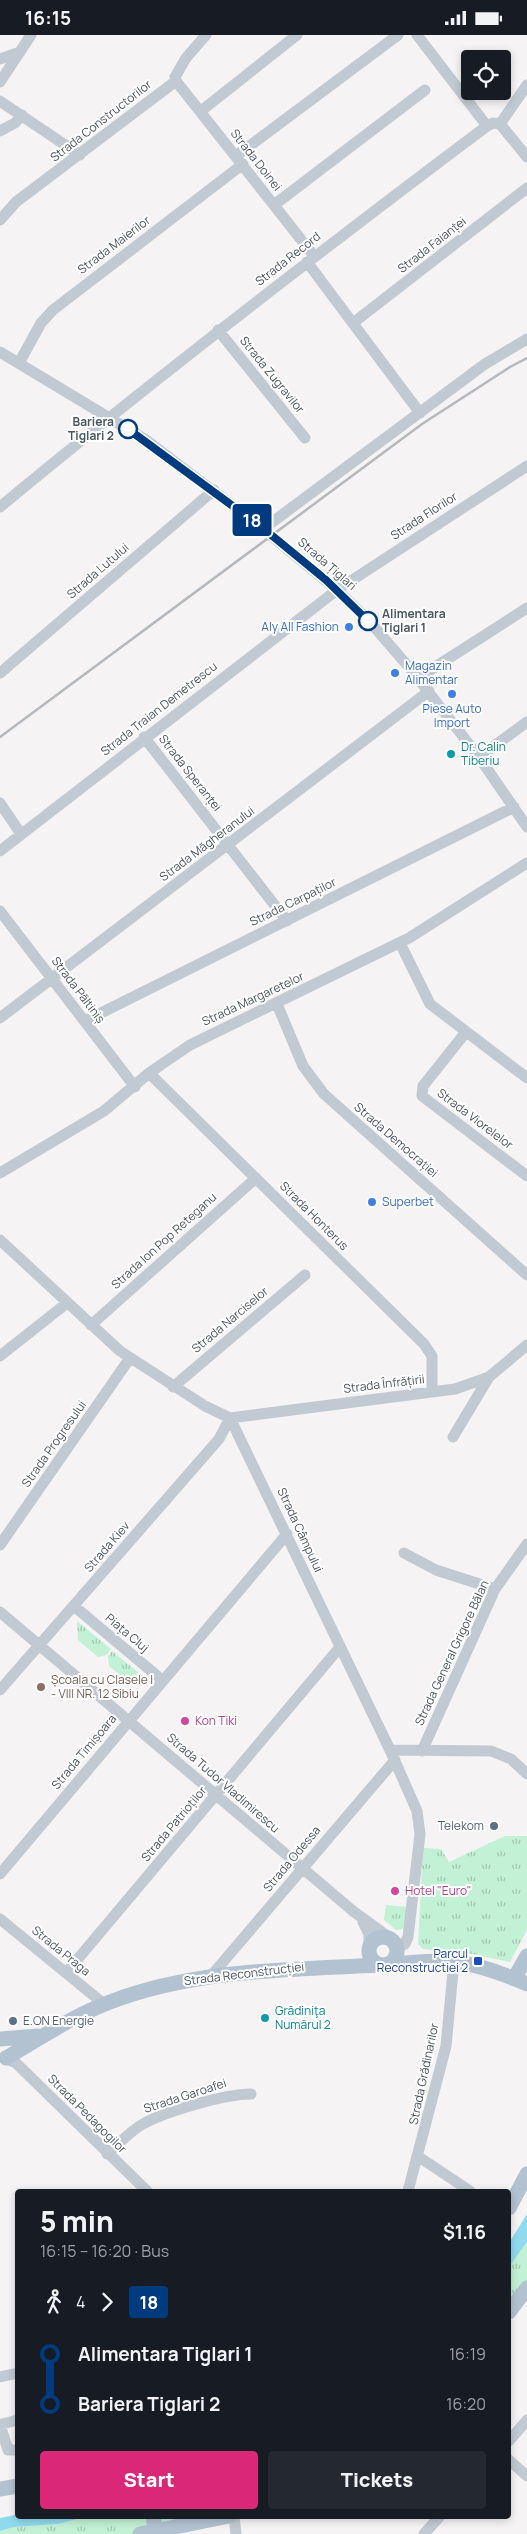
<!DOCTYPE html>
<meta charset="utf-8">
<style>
:root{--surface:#171b24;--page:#242831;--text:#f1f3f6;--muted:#9ea1a6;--accent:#db2777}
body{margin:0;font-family:Manrope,sans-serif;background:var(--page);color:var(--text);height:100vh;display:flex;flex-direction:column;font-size:19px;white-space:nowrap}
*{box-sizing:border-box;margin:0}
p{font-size:16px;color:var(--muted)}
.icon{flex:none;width:28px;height:28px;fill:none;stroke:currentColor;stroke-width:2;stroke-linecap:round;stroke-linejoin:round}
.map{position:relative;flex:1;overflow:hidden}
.side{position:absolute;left:15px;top:2154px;width:496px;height:330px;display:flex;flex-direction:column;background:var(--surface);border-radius:5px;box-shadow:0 2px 8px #0003}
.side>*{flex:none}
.badge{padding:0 10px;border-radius:4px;font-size:18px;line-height:32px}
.fabs{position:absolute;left:461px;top:15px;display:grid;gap:10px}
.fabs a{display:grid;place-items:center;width:50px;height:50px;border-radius:5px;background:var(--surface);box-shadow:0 2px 8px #0003;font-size:25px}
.map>.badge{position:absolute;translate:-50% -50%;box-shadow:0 0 0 2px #fff}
.legs{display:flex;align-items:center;gap:8px;height:55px;padding:0 25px;font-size:16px}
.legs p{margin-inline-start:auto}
.overview{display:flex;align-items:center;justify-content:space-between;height:85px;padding:0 25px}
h1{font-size:28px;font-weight:800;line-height:38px}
.primary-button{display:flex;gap:10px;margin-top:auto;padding:10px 25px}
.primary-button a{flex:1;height:58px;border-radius:5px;background:var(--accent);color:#fff;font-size:20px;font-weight:800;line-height:58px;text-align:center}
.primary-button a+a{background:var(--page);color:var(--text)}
ul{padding:0 25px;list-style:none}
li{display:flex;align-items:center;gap:18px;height:50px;font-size:19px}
li i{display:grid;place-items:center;width:8px;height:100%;margin:0 6px;background:currentColor}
li i::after{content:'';width:12px;height:12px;margin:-6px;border:4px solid;border-radius:50%;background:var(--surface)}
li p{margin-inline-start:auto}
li:first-child i{background:linear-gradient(#0000 50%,currentColor 0)}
li:last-child i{background:linear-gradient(currentColor 50%,#0000 0)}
.status{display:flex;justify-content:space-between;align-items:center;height:35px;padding:0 25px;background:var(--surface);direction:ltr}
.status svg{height:14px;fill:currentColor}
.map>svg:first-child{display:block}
.grass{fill:url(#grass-tufts)}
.water{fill:#90daee}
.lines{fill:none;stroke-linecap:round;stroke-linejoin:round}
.minor{stroke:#c1cad2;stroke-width:11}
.major{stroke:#b3c2d1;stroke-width:15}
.rail{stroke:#b5b8bd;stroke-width:2.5}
.line-1-casing{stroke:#fff;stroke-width:11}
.line-1{stroke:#003b80;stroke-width:8}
.stop-1-dot{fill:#fff;stroke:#003b80;stroke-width:2.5}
.shop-dot{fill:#3f7fe0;stroke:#fff;stroke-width:2}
.culture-dot{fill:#0f9aa8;stroke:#fff;stroke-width:2}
.education-dot{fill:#8d6e63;stroke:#fff;stroke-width:2}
.hotel-dot{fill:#d1479c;stroke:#fff;stroke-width:2}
.service-dot{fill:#5c6f8a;stroke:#fff;stroke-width:2}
.transit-dot{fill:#1a4fb4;stroke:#fff;stroke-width:2}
.labels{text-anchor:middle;stroke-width:4;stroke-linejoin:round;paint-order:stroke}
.street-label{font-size:12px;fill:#4a5661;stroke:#fff}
.stop-label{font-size:12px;font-weight:bold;fill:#4a5661;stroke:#fff;text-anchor:end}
.shop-label{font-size:12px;fill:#366cbe;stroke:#fff;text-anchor:start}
.culture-label{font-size:12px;fill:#0d838f;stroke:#fff;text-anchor:start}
.education-label{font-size:12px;fill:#785e54;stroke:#fff;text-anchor:start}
.hotel-label{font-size:12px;fill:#b23c85;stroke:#fff;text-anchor:start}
.service-label{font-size:12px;fill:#4e5e75;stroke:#fff;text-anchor:end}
.transit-label{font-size:12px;fill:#164399;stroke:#fff;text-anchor:end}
</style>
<div class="status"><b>16:15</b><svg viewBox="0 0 49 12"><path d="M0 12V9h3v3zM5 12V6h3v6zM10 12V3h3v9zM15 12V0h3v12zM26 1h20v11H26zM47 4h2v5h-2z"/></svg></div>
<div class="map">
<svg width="527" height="2499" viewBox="0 0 527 2499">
<defs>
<pattern id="grass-tufts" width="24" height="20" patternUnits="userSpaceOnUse" patternTransform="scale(1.25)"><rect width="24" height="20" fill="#c3f1d5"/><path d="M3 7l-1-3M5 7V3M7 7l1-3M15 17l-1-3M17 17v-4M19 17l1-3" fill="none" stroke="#a0c6b0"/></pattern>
</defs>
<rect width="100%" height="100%" fill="#f5f3f3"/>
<path class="grass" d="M77 1586 111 1614 106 1620 98 1622 78 1605Z
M112 1616 144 1642 146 1644 126 1645 109 1631 108 1622Z
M505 1801H527V1895L510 1927 472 1919 423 1914 418 1909 423 1813 441 1814 449 1827Z
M386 1870 408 1872 403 1894 396 1895 384 1885Z
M527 2207V2253L509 2277V2232Z
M89 2481H228L138 2499H0V2496L14 2492 58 2489Z"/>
<path class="water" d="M527 2179V2207L509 2232V2208Z
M15 2480 18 2481H89L58 2489 14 2492 0 2496V2483Z"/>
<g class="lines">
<path class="minor" d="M417 0 487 91 493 88 500 89 527 122
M0 24 20 17
M176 46 314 221
M0 47 31 0
M0 66 80 120
M201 76 297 0
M500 89 527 50
M0 96 15 88 22 80
M236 121 398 0
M274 170 425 55
M0 185 16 167 176 46 175 42 186 23 206 0
M307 227 420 378
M353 288 527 153
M218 295 305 403
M0 317 146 405 263 494 337 555 370 587 413 637 479 722 527 792
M19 328 41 288 53 275 243 129
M0 472C159 340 322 215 487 91
M263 494 485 329 527 304
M0 638 214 455
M418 643 527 573
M144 702 287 886
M479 722 527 687
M0 768 21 799
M0 816 337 555 527 431
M0 876 135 1052
M400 908 430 969 527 1043
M277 969 303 1031 324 1059 527 1240
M0 983 429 656
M85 986 514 772
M466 997 423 1051 422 1061 527 1141
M149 1038 424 1309 432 1321V1357
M0 1138 104 1076 149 1038 190 1010 409 903 527 828
M0 1205 120 1316 205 1371 230 1383 390 1715 417 1776 420 1799 408 1902 405 1909 398 1913
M91 1290 256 1143
M0 1321 67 1268
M173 1352 305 1240
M453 1402 489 1342
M0 1510 130 1323
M404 1518 436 1535 495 1554
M74 1571 162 1645
M0 1577 353 1876 390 1903
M0 1655 219 1404 230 1383 455 1354 489 1342 527 1310
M390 1715 491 1716 511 1724 527 1739
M422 1716 495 1554 527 1509
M0 1839 287 1499
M0 1884 104 1969
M363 1887 369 1899V1913
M66 1938 340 1612
M211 1941 395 1725
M6 2024 16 2028 147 2156
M107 2119C119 2109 130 2096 143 2089 166 2076 226 2059 251 2059
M419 2122 470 2156
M408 2156 446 2011 454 1926
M0 2342 18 2338
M18 2385 2 2389V2396L8 2415H18
M509 2406 527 2385
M509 2425 527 2441
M234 2481 236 2499
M424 2499 440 2481"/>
<path class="major" d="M369 1916a14 14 0 1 1 28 0a14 14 0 1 1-28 0Z
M388 1930C447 1922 472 1925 527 1949
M514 1944 527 1921
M0 2004 38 2001
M6 2023C40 2003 73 1981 110 1967 196 1934 288 1935 379 1930
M509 2173 527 2139
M509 2277 527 2253
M0 2454 18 2451
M153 2481 156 2499
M140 2499 229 2481"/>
<path class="rail" d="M0 702 422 389 510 332 527 323"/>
</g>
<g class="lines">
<defs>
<path id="line-1" d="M128 394 264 494 326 545 368 586"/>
</defs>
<use href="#line-1" class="line-1-casing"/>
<use href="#line-1" class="line-1"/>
</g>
<g class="stop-1-dot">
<circle cx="128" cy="394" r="9"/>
<circle cx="368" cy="586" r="9"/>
</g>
<g class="shop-dot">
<circle cx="349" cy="592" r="5"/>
<circle cx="395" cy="638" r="5"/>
<circle cx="452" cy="659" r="5"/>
<circle cx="372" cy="1167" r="5"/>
</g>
<g class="culture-dot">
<circle cx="451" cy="719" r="5"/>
<circle cx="265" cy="1983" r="5"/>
</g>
<circle class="education-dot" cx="41" cy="1652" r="5"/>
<g class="hotel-dot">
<circle cx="185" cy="1686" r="5"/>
<circle cx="395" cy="1856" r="5"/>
</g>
<g class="service-dot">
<circle cx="494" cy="1791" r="5"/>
<circle cx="13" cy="1986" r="5"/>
</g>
<rect class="transit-dot" x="473" y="1921" width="10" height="10" rx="2.5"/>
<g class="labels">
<g class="street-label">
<text transform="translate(101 86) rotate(-38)" y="4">Strada Constructorilor</text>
<text transform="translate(256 125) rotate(52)" y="4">Strada Doinei</text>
<text transform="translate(114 210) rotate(-37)" y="4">Strada Maierilor</text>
<text transform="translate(432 210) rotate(-38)" y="4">Strada Faianței</text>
<text transform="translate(288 224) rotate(-38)" y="4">Strada Record</text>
<text transform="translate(272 340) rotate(51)" y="4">Strada Zugravilor</text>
<text transform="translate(424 481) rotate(-33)" y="4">Strada Florilor</text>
<text transform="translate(327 529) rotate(41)" y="4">Strada Țiglari</text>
<text transform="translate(98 536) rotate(-41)" y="4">Strada Lutului</text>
<text transform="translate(159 674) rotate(-38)" y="4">Strada Traian Demetrescu</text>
<text transform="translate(190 738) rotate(52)" y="4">Strada Speranței</text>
<text transform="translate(207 809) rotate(-37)" y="4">Strada Măgheranului</text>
<text transform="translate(293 867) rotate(-26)" y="4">Strada Carpaților</text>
<text transform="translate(78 955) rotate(53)" y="4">Strada Păltiniș</text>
<text transform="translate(253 964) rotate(-25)" y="4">Strada Margaretelor</text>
<text transform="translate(475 1084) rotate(37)" y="4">Strada Viorelelor</text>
<text transform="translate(396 1105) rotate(41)" y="4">Strada Democrației</text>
<text transform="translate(314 1181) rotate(45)" y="4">Strada Honterus</text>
<text transform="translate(164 1206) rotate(-42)" y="4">Strada Ion Pop Reteganu</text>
<text transform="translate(230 1285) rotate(-40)" y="4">Strada Narciselor</text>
<text transform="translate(384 1349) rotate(-7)" y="4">Strada Înfrățirii</text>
<text transform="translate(54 1409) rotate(-55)" y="4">Strada Progresului</text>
<text transform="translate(300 1495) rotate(65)" y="4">Strada Câmpului</text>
<text transform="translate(107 1512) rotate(-49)" y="4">Strada Kiev</text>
<text transform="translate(127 1598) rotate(40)" y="4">Piața Cluj</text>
<text transform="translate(452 1618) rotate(-65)" y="4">Strada General Grigore Bălan</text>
<text transform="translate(84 1717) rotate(-50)" y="4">Strada Timișoara</text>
<text transform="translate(223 1748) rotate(41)" y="4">Strada Tudor Vladimirescu</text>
<text transform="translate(174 1789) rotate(-50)" y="4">Strada Patrioților</text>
<text transform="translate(292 1824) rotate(-50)" y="4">Strada Odessa</text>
<text transform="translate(61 1916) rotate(39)" y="4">Strada Praga</text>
<text transform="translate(244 1939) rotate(-7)" y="4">Strada Reconstrucției</text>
<text transform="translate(424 2039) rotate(-78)" y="4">Strada Grădinarilor</text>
<text transform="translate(185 2061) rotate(-18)" y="4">Strada Garoafei</text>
<text transform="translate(87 2079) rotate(45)" y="4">Strada Pedagogilor</text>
</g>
<g class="stop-label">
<text x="114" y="391">Bariera<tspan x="114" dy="14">Tiglari 2</tspan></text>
<text x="382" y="583" text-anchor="start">Alimentara<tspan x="382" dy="14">Tiglari 1</tspan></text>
</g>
<g class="shop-label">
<text x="339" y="596" text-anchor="end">Aly All Fashion</text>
<text x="405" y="635">Magazin<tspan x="405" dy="14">Alimentar</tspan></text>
<text x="452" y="678" text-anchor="middle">Piese Auto<tspan x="452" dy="14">Import</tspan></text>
<text x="382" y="1171">Superbet</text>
</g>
<g class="culture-label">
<text x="461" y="716">Dr. Calin<tspan x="461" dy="14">Tiberiu</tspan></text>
<text x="275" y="1980">Grădiniţa<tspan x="275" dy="14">Numărul 2</tspan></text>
</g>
<g class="education-label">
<text x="51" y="1649">Școala cu Clasele I<tspan x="51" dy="14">- VIII NR. 12 Sibiu</tspan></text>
</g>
<g class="hotel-label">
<text x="195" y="1690">Kon Tiki</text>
<text x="405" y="1860">Hotel "Euro"</text>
</g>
<g class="service-label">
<text x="484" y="1795">Telekom</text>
<text x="23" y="1990" text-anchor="start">E.ON Energie</text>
</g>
<g class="transit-label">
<text x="468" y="1923">Parcul<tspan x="468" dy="14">Reconstructiei 2</tspan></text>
</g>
</g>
</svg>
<div class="fabs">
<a><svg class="icon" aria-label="locate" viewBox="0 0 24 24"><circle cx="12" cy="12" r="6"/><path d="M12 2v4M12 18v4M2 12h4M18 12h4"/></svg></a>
</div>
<b class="badge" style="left:252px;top:485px;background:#003b80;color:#fff">18</b>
<section class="side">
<div class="overview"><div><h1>5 min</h1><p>16:15 – 16:20 · Bus</p></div><b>$1.16</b></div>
<div class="legs"><svg class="icon" aria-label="walk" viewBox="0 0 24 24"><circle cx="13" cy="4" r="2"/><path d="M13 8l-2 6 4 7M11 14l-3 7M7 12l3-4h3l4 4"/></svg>4<svg class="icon" aria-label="forward" viewBox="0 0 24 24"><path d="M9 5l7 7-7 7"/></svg><b class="badge" style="background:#003b80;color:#fff">18</b></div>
<ul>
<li><i style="color:#003b80"></i><b>Alimentara Tiglari 1</b><p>16:19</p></li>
<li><i style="color:#003b80"></i><b>Bariera Tiglari 2</b><p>16:20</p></li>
</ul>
<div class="primary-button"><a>Start</a><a>Tickets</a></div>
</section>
</div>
